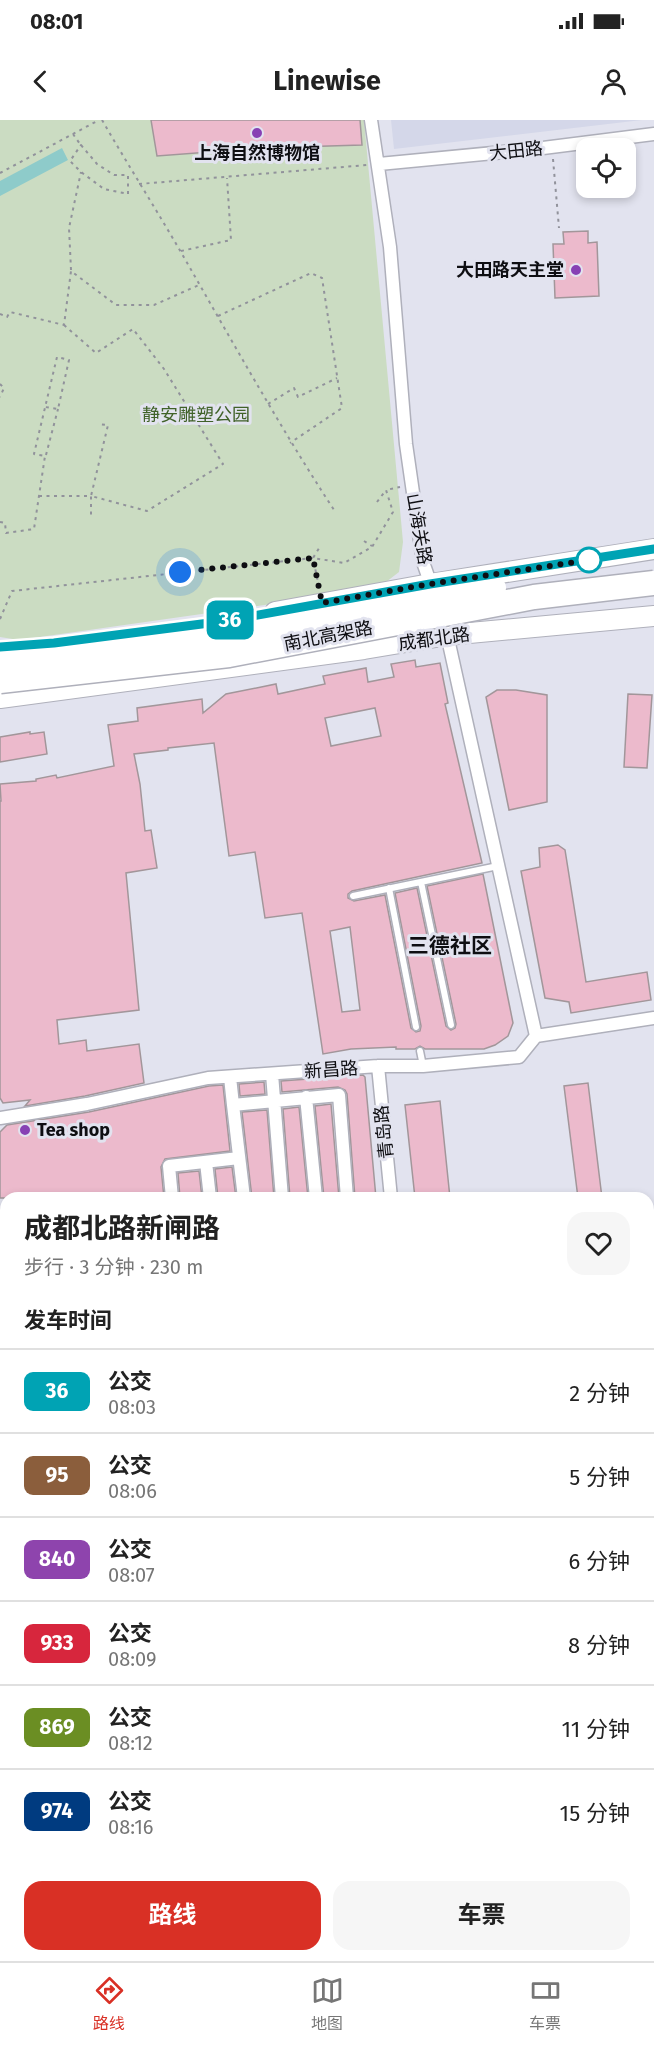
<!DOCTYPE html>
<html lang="zh">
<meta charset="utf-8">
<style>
:root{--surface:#fff;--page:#f6f6f6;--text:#222;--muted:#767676;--line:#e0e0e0;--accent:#d93025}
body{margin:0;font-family:"Fira Sans","Noto Sans SC",sans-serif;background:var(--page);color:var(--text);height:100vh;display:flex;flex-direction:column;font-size:22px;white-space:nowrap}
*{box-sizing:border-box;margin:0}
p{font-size:20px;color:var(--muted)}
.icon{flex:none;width:33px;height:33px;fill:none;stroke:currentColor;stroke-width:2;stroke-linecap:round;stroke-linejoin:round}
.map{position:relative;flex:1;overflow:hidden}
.details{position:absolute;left:0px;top:1072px;width:654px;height:770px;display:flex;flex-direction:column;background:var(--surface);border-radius:18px 18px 0 0;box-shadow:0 3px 9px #0003}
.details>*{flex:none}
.badge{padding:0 12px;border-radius:9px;font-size:21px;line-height:39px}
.fabs{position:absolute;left:576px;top:18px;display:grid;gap:12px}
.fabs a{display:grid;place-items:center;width:60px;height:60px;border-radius:12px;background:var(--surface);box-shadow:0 3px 9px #0003;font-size:30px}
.you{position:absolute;width:30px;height:30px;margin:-15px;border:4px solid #fff;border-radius:50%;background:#1a73e8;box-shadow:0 0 0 9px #1a73e833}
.map>.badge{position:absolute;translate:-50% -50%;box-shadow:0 0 0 3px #fff}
h2{padding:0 24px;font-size:22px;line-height:54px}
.round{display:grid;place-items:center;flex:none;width:63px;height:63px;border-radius:18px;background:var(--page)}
.headline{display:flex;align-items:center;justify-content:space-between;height:102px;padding:0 24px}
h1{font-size:28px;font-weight:700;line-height:45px}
.primary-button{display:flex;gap:12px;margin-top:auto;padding:12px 24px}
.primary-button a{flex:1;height:69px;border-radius:18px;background:var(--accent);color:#fff;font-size:24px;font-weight:700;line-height:69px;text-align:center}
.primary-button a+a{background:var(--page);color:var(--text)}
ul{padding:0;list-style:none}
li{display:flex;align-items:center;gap:18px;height:84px;padding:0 24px;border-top:2px solid var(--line)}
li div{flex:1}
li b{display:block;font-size:22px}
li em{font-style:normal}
li .badge{min-width:66px;font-weight:700;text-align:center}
.status{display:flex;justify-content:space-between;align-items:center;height:42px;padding:0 30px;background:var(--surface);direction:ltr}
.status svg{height:16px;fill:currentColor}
header{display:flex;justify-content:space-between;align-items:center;height:78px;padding:0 24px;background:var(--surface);font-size:27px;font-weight:700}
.menu{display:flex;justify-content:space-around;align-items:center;height:84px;border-top:2px solid var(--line);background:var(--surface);font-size:16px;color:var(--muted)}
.menu a{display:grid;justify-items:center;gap:3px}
.menu .active{color:var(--accent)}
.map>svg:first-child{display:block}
.built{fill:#d4d7e9}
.green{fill:#cbdcc2}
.water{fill:#8ecbca}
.building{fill:#ecbacc;stroke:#a2969a;stroke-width:1.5;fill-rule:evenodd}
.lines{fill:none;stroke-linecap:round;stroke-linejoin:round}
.lane-casing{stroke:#afb0bb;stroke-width:9}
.street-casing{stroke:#afb0bb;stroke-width:15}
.secondary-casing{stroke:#afb0bb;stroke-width:21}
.primary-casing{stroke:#afb0bb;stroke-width:22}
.path{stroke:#91929b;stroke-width:2;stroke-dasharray:3 4.5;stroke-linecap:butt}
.lane{stroke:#fff;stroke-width:6}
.street{stroke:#fff;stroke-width:12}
.secondary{stroke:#fff;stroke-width:18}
.primary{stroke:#fff;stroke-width:20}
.highway-bridge-casing{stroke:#afb0bb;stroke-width:27;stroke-linecap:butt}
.highway-bridge{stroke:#fff;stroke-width:24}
.line-casing{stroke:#fff;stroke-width:14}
.line{stroke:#00a3b4;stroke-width:9}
.walk{stroke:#0e0e12;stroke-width:6;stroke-dasharray:0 10.8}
.poi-dot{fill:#8741b4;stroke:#e2e3ef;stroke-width:2}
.stop-dot{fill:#fff;stroke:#00a3b4;stroke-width:3}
.labels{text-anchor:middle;stroke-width:6;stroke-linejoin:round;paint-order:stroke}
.street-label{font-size:18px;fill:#0e0e12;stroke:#e2e3ef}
.poi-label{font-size:18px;font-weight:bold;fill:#0e0e12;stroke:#e2e3ef}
.park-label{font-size:18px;fill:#406229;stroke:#e2e3ef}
.quarter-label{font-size:21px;font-weight:bold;fill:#0e0e12;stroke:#e2e3ef}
</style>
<div class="status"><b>08:01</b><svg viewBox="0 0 49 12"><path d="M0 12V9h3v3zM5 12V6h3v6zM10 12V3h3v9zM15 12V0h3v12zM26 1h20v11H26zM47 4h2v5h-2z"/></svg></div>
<header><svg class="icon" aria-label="back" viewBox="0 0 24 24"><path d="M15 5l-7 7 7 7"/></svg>Linewise<svg class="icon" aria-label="person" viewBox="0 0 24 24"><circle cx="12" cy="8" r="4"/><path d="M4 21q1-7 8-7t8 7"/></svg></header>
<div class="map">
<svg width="654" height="1841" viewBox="0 0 654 1841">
<rect width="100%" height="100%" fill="#e2e3ef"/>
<path class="built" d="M391 0H642L394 29Z
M0 1748H6V1836H91L92 1841H0Z"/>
<path class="green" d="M0 0H364L403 422 399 452 377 469 19 520 0 517Z
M139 1836H296L293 1841H140Z"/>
<path class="water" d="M62 28 68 40 0 76V61Z
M654 1468V1841H642L641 1836H648V1483Z"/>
<path class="building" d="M151 0H360L362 25 262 28 157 36Z
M588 111V123L597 122 599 176 555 178 553 124H564L563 112Z
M415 540 416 547 440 543 448 583 445 584 482 743 352 771 348 774V778L354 781 385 775 411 908 416 912 420 911 421 906 395 773 417 768 446 906 451 910 455 908 456 904 427 766 483 754 513 903 508 916 495 925 484 929H425L420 926 415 929H396V927L351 929 323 934 302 793 265 798 255 732 229 736 214 623 168 628V630L134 634 140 664 145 711 151 710 157 748 126 753 139 890 57 900 59 924 86 920 87 931 139 924 144 963 85 976 25 986 30 980 3 983 0 978V681H1L0 664 36 661V659L56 655 57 658 114 646 108 605 138 601 137 588 202 579 203 593 226 574 276 564 278 574 325 564 323 556 366 548 368 562 394 557 391 544ZM375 588 381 616 331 626 325 598ZM350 807 360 890 342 892 330 811Z
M497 570H516L547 575V682L509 690 486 577Z
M628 574 652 575 647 648 624 647Z
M30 612V614L44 612 47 634 0 642V617Z
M558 725 565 730 586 862 647 852 651 880 571 893 569 882 545 878 521 751 540 747 539 728Z
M363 955 365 957 376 1078H355L347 974 345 970 338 967 282 972 281 961Z
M264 962 265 974 240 976 239 964Z
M588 963 602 1078H578L564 966Z
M223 965 230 1031 165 1039 161 1047 164 1078H0V1012L7 1005 89 992 209 966Z
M440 981 450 1078H415L405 985Z
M331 984 339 1078H324L315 986Z
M299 987 308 1078H290L283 989Z
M267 990 274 1078H252L242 992Z
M232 1047 236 1078H218L215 1049Z
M199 1051 202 1078H180L178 1053Z"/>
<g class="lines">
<defs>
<path id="lane" d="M421 762 451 905
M389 768 416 907
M353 776 498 746
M420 931 423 946
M0 1455 6 1454
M353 1841 355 1836
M395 1841 398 1836
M431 1841 434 1836"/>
<path id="street" d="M371 0 390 127 406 324 423 442 432 468
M379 44 535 29 654 14
M446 510 536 916
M378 946 391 1078
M272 954 282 1078
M230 957 233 985
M306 977 316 1078
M0 998 87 984 208 958 378 946H423L519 937 536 916 654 898
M206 1042 210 1078
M172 1078 169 1046 239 1038
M244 1078 233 985 339 975 347 1078
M648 1411 654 1402
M0 1746 6 1745
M614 1836 615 1841"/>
<path id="secondary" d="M0 1256 6 1313
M648 1278 654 1271
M99 1836 100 1841
M309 1841 311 1836"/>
<path id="primary" d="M275 492 430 464 654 429
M0 578 364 529 448 515 654 496"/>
</defs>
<use href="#lane" class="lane-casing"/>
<use href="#street" class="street-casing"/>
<use href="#secondary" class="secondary-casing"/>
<use href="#primary" class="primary-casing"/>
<path class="path" d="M102 0C128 45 156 89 182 134 232 221 281 309 336 393
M73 14 80 24
M81 25 97 44 114 55H128V74L104 69 81 52 70 41Z
M553 39 559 108
M0 53 99 0
M139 64 367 45
M181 131 231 120 227 58
M71 150 69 108 81 52
M0 194 7 197 10 192 64 205 71 151 116 185H154L199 165
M218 196 311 153 322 158 342 288 290 323
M64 205 96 233 133 209 164 249 223 344 147 391 91 376 108 305 98 304
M0 264 4 268 0 277
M268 284 294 268 298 277 337 258
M46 335 58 289
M39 376H91V399
M377 382 386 370
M0 402 5 403 6 413 34 409 45 336 34 334 57 237 69 240 58 289 45 287
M364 421 372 426
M319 467 313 438 321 425
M0 499 12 471 313 438 344 443 372 427 393 392 386 370 400 367"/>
<use href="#lane" class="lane"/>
<use href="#street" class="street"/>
<use href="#secondary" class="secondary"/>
<use href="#primary" class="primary"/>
<defs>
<path id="highway-bridge" d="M0 539 224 512 494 468
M0 561 229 535 534 477 654 463"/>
</defs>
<use href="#highway-bridge" class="highway-bridge-casing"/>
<use href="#highway-bridge" class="highway-bridge"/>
</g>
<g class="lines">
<defs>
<path id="line" d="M0 527 54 523 225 501 430 464 654 429"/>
</defs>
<use href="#line" class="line-casing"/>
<use href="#line" class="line"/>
<path class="walk" d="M180 452 313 438 322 483 430 464 589 440"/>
</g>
<g class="poi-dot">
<circle cx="257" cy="13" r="6"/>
<circle cx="576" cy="150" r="6"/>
<circle cx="25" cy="1010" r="6"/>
</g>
<circle class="stop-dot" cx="589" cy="440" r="12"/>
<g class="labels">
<g class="street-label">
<text transform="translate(516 31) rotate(-6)" y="6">大田路</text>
<text transform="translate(419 409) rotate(80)" y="6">山海关路</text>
<text transform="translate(328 516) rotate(-11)" y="6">南北高架路</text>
<text transform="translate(434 519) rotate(-8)" y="6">成都北路</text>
<text transform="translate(331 950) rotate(-4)" y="6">新昌路</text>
<text transform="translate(384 1012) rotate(-96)" y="6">青岛路</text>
</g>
<g class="poi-label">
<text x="257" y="39">上海自然博物馆</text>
<text x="564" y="156" text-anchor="end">大田路天主堂</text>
<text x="37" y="1016" text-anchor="start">Tea shop</text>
</g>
<g class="park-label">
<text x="196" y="301">静安雕塑公园</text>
</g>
<g class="quarter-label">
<text x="450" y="833">三德社区</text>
</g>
</g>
</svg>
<div class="fabs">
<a><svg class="icon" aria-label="locate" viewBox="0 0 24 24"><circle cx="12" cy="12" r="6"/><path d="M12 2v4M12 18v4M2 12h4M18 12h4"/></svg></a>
</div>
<div class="you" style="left:180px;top:452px"></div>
<b class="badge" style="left:230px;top:500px;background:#00a3b4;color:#fff">36</b>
<section class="details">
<div class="headline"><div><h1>成都北路新闸路</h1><p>步行 · 3 分钟 · 230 m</p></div><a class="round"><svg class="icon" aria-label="heart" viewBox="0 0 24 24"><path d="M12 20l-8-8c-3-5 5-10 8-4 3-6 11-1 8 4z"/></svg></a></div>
<h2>发车时间</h2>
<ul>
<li><span class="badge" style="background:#00a3b4;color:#fff">36</span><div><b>公交</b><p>08:03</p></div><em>2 分钟</em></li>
<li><span class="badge" style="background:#8b5e3c;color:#fff">95</span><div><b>公交</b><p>08:06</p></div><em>5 分钟</em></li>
<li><span class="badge" style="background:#8e44ad;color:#fff">840</span><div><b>公交</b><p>08:07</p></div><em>6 分钟</em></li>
<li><span class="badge" style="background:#d7263d;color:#fff">933</span><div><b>公交</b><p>08:09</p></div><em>8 分钟</em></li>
<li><span class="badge" style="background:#6b8e23;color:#fff">869</span><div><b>公交</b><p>08:12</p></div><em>11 分钟</em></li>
<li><span class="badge" style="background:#003b80;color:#fff">974</span><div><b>公交</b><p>08:16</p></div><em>15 分钟</em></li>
</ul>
<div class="primary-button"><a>路线</a><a>车票</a></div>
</section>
</div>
<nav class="menu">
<a class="active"><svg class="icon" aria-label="directions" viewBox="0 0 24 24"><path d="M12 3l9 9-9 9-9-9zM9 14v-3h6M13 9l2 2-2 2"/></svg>路线</a>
<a><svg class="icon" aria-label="map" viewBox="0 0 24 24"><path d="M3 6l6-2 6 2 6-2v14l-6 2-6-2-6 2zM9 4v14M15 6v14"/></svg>地图</a>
<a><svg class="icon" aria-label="tickets" viewBox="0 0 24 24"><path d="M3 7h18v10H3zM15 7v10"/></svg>车票</a>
</nav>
